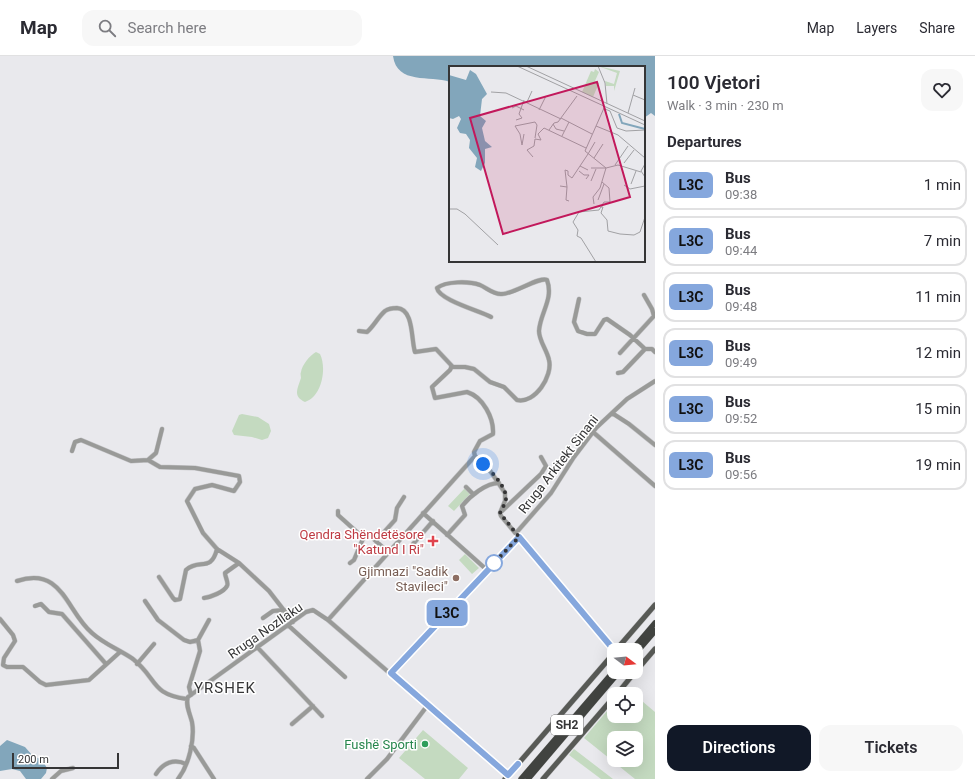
<!DOCTYPE html>
<meta charset="utf-8">
<style>
:root{--surface:#fff;--page:#f7f7f7;--text:#2b2b33;--muted:#7c7c81;--line:#e1e1e2;--accent:#111827}
body{margin:0;font-family:Roboto,sans-serif;background:var(--page);color:var(--text);height:100vh;display:flex;flex-direction:column;font-size:15px;white-space:nowrap}
*{box-sizing:border-box;margin:0}
p{font-size:13px;color:var(--muted)}
.icon{flex:none;width:22px;height:22px;fill:none;stroke:currentColor;stroke-width:2;stroke-linecap:round;stroke-linejoin:round}
.map{position:relative;flex:1;overflow:hidden}
.panel{display:flex;flex-direction:column;background:var(--surface);width:320px}
.panel>*{flex:none}
.badge{padding:0 8px;border-radius:6px;font-size:14px;line-height:26px}
.needle{width:26px;rotate:106deg}
.buttons{position:absolute;left:607px;top:587px;display:grid;gap:8px}
.buttons a{display:grid;place-items:center;width:36px;height:36px;border-radius:8px;background:var(--surface);box-shadow:0 4px 16px #0002;font-size:20px}
.scale{position:absolute;left:12px;bottom:10px;width:107px;box-sizing:border-box;padding-left:4px;border:2px solid #353536;border-top:0;font-size:11px;line-height:14px;white-space:nowrap;color:#353536;-webkit-text-stroke:3px #fff;paint-order:stroke}
.you{position:absolute;width:20px;height:20px;margin:-10px;border:3px solid #fff;border-radius:50%;background:#1a73e8;box-shadow:0 0 0 6px #1a73e833}
.map>.badge{position:absolute;translate:-50% -50%;box-shadow:0 0 0 2px #fff}
h2{padding:0 12px;font-size:15px;line-height:36px}
.round{display:grid;place-items:center;flex:none;width:42px;height:42px;border-radius:12px;background:var(--page)}
.overview{display:flex;align-items:center;justify-content:space-between;height:68px;padding:0 12px}
h1{font-size:19px;font-weight:600;line-height:30px}
.cta{display:flex;gap:8px;margin-top:auto;padding:8px 12px}
.cta a{flex:1;height:46px;border-radius:12px;background:var(--accent);color:#fff;font-size:16px;font-weight:600;line-height:46px;text-align:center}
.cta a+a{background:var(--page);color:var(--text)}
ul{padding:0;list-style:none}
li{display:flex;align-items:center;gap:12px;height:50px;margin:0 8px 6px;padding:0 4px;border:2px solid var(--line);border-radius:12px}
li div{flex:1}
li b{display:block;font-size:15px}
li em{font-style:normal}
li .badge{min-width:44px;font-weight:700;text-align:center}
header{display:flex;align-items:center;gap:24px;box-sizing:border-box;height:56px;padding:0 20px;background:var(--surface);border-bottom:1px solid var(--line)}
header strong{font-size:19px}
nav{display:flex;gap:22px;margin-inline-start:auto;font-size:14px}
.search{width:280px;height:36px;background:var(--page);display:flex;align-items:center;gap:10px;box-sizing:border-box;padding:0 14px;border-radius:12px;color:var(--muted);font-size:15px}
main{display:flex;flex:1;min-height:0}
.map>svg:first-child{display:block}
.green{fill:#c4dac0;fill-rule:evenodd}
.water{fill:#82a6bb}
.lines{fill:none;stroke-linecap:round;stroke-linejoin:round}
.minor-casing{stroke:#c5c5c8;stroke-width:5}
.major-casing{stroke:#c5c5c8;stroke-width:6}
.highway-casing{stroke:#c5c5c8;stroke-width:6}
.minor{stroke:#999a98;stroke-width:4}
.major{stroke:#585a56;stroke-width:5}
.highway{stroke:#414340;stroke-width:5.5}
.line-casing{stroke:#fff;stroke-width:9}
.line{stroke:#85a7dd;stroke-width:6}
.walk{stroke:#353536;stroke-width:4;stroke-dasharray:0 7.2}
.health-dot{fill:#e0444e;stroke:#fff;stroke-width:1.5}
.stop-dot{fill:#fff;stroke:#85a7dd;stroke-width:2}
.education-dot{fill:#8d6e63;stroke:#fff;stroke-width:1.5}
.leisure-dot{fill:#2e9e5b;stroke:#fff;stroke-width:1.5}
.labels{text-anchor:middle;stroke-width:3;stroke-linejoin:round;paint-order:stroke}
.shield{fill:#fff;stroke:#727272;stroke-width:1}
.shield-label{font-size:12px;font-weight:bold;fill:#353536}
.street-label{font-size:13px;fill:#353536;stroke:#fff}
.health-label{font-size:13px;fill:#be3a42;stroke:#fff;text-anchor:end}
.education-label{font-size:13px;fill:#785e54;stroke:#fff;text-anchor:end}
.leisure-label{font-size:13px;fill:#27864d;stroke:#fff;text-anchor:end}
.quarter-label{font-size:15px;letter-spacing:1px;fill:#353536;stroke:#fff}
.inset-river{fill:none;stroke:#82a6bb;stroke-width:2}
.inset-road{fill:none;stroke:#a1a1a4;stroke-width:1}
.view{fill:#c2185b;fill-opacity:0.15;stroke:#c2185b;stroke-width:2}
.inset-edge{fill:none;stroke:#353536;stroke-width:2}
</style>
<header>
<strong>Map</strong>
<div class="search"><svg class="icon" aria-label="search" viewBox="0 0 24 24"><circle cx="10" cy="10" r="6"/><path d="M15 15l6 6"/></svg>Search here</div>
<nav><a>Map</a><a>Layers</a><a>Share</a></nav>
</header>
<main>
<div class="map">
<svg width="655" height="723" viewBox="0 0 655 723">
<rect width="100%" height="100%" fill="#e9e9ed"/>
<path class="green" d="M316 296 320 298C327 312 322 341 305 346 292 340 298 332 301 322 301 320 300 318 301 316 302 309 310 299 316 296Z
M242 358 258 361 269 368 271 375 268 382 262 384 252 381 234 379 232 375 239 359Z
M465 432 471 437 454 455 448 450Z
M465 498 479 512 472 518 459 504Z
M636 640 655 656V723H635L584 682 614 647V660H636ZM614 682H636V704H614Z
M423 674 468 712 459 723H425L399 702Z
M574 693 613 723H601L569 699Z"/>
<path class="water" d="M393 0H655V60L651 57 644 62V11H450V26C430 19 397 29 393 0Z
M7 684 25 691 32 699 42 704 47 712 46 717 41 723H26L20 715 12 713 0 715V690Z"/>
<g class="lines">
<defs>
<path id="minor" d="M579 243 574 266 578 275 587 278H595L604 264 607 263 630 279 645 293H652L655 296
M359 275 367 276C374 270 378 261 385 255 389 252 393 252 397 252 414 253 411 284 415 296L436 293 452 310 450 314 432 331 435 342 467 336C483 341 494 362 493 378L480 385 474 396 475 400 491 416 505 437V445L500 457 501 460 614 594
M620 297 654 260 652 253 644 239
M451 311H465L474 313 490 326 504 331 517 344C535 348 553 320 549 304 547 294 539 285 539 275 540 257 554 243 547 224 540 220 514 238 502 238 494 239 487 232 480 229 469 225 446 225 437 232 439 244 480 255 491 261
M618 317 623 316 645 293
M612 357 629 368 655 389
M593 376 655 430
M72 395 75 386 81 384 131 405 148 404 156 397 162 373
M148 404 160 411 195 412 239 420 240 426 234 435 212 429 195 433 187 445 203 477 217 493 239 507
M466 431 473 438
M338 455V459L358 477 368 478 388 496
M502 455 541 418 546 410 541 401
M423 457 487 514
M516 477 551 437 574 401 596 372 627 343 655 325
M447 479 465 459 462 450C470 440 486 427 499 427
M376 485 395 464 397 452 404 441
M413 488 433 465
M350 507 354 504 365 478
M159 521 173 542 175 544 180 543 186 514C199 502 211 517 217 493
M17 525C63 510 66 555 92 577 104 588 120 594 133 603 158 623 150 638 187 643
M204 542C211 541 224 536 227 530 229 527 225 521 225 517L239 507 269 535 293 566
M145 545 158 564 184 584 190 586 198 584
M35 550 41 548 49 556 62 558 106 608
M263 562 273 555 284 554
M0 563 13 579 15 585 4 602 3 609 7 611H23L40 626 46 629 89 624 120 596
M328 564 475 400
M289 570 345 621
M258 592 322 660
M137 608 154 588
M391 617 519 481
M191 639 189 631 200 595 198 584 209 564
M292 668 313 650
M191 690 194 692 214 723
M156 718C163 707 174 702 186 708
M52 723 61 715 73 712
M178 723C189 709 195 683 192 666 190 658 185 648 188 641L306 556 313 554 328 564 508 719
M367 723 387 703 427 650"/>
<path id="major" d="M616 594 655 549
M636 615 655 593
M617 638 635 616
M505 723 614 597
M543 723 614 641"/>
<path id="highway" d="M632 594 655 567
M636 597 655 575
M521 723 614 615
M528 723 619 616"/>
</defs>
<use href="#minor" class="minor-casing"/>
<use href="#major" class="major-casing"/>
<use href="#highway" class="highway-casing"/>
<use href="#minor" class="minor"/>
<use href="#major" class="major"/>
<use href="#highway" class="highway"/>
</g>
<g class="lines">
<defs>
<path id="line" d="M518 708 508 719 391 617 519 481 614 594"/>
</defs>
<use href="#line" class="line-casing"/>
<use href="#line" class="line"/>
<path class="walk" d="M483 408C491 415 506 430 506 442 506 447 502 452 500 457L519 481 494 507"/>
</g>
<path class="health-dot" d="M431 479h4v4h4v4h-4v4h-4v-4h-4v-4h4z"/>
<circle class="stop-dot" cx="494" cy="507" r="8"/>
<circle class="education-dot" cx="456" cy="522" r="4"/>
<circle class="leisure-dot" cx="425" cy="688" r="4"/>
<g class="labels">
<rect class="shield" x="551" y="659" width="32" height="20" rx="3"/>
<g class="shield-label">
<text x="567" y="673">SH2</text>
</g>
<g class="street-label">
<text transform="translate(558 408) rotate(-52)" y="5">Rruga Arkitekt Sinani</text>
<text transform="translate(265 574) rotate(-35)" y="5">Rruga Nozllaku</text>
</g>
<g class="health-label">
<text x="424" y="483">Qendra Shëndetësore<tspan x="424" dy="15">"Katund I Ri"</tspan></text>
</g>
<g class="education-label">
<text x="448" y="520">Gjimnazi "Sadik<tspan x="448" dy="15">Stavileci"</tspan></text>
</g>
<g class="leisure-label">
<text x="417" y="693">Fushë Sporti</text>
</g>
<g class="quarter-label">
<text x="225" y="637">YRSHEK</text>
</g>
</g>
<g transform="translate(449 10)">
<rect width="196" height="196" fill="#e9e9ed"/>
<path d="M149 0 171 5 165 25V20H157L156 15 165 18 168 7ZM146 3 150 6 146 15 150 17 144 31 133 26 142 5 145 6Z" fill="#c4dac0"/>
<path d="M21 4 27 8 38 28 33 33 31 50 37 55 33 62 36 75 43 81 36 83V97L32 105 26 101 28 92 20 82 21 74 17 68 11 67 8 62 12 53 10 50 4 53 0 52V9L17 14Z" fill="#82a6bb"/>
<path class="inset-river" d="M170 48 173 57 196 63"/>
<path class="inset-road" d="M68 0 196 59M77 0 196 55M149 0 156 17 158 38M157 0H170M42 26 57 27 112 53M184 29 196 34M78 36 83 25M63 42 67 40 75 44M155 42 136 85 157 102 169 99 192 106M156 43 161 45 168 62 177 65 196 64M90 44 97 30M179 47 186 22M112 52 143 68M67 54 73 52 70 48 75 34M104 58 107 63 115 65M147 60 169 69M100 64 105 57 109 56 128 30M75 68 73 79 71 68 66 60 86 56 88 59 86 72M169 69 196 92M113 70 120 56M139 88 131 100 139 104M139 88 146 76M84 91 78 84 85 80 86 73 92 74 89 68 95 62 137 82M145 92 154 78M175 97 185 84M196 98 192 105 196 111M166 99 179 80M142 102H157M130 105 135 109H140L137 113M142 115 147 103M182 118 187 105M175 119 181 123 196 120M111 120 118 121 117 134 120 135M118 121 116 104 119 105V109L123 112 131 100M149 134 155 118M145 138 144 131 151 122 157 102M152 141H154L152 147 158 154 159 165 171 168 185 169 191 166 196 151M0 143H8L16 148 49 179M147 196 132 172 128 170 129 164 124 156 130 146 150 144 155 136H161L160 122 153 116"/>
<path class="view" d="M148 16 181 131 54 168 21 52Z"/>
<rect width="196" height="196" class="inset-edge"/>
</g>
</svg>
<div class="buttons">
<a><svg class="needle" viewBox="-14 -14 28 28"><path d="M0-13l5 13h-10z" fill="#e53935"/><path d="M0 13l5-13h-10z" fill="#7c7c81"/></svg></a>
<a><svg class="icon" aria-label="locate" viewBox="0 0 24 24"><circle cx="12" cy="12" r="6"/><path d="M12 2v4M12 18v4M2 12h4M18 12h4"/></svg></a>
<a><svg class="icon" aria-label="layers" viewBox="0 0 24 24"><path d="M12 4l9 5-9 5-9-5zM3 14l9 5 9-5"/></svg></a>
</div>
<div class="scale">200 m</div>
<div class="you" style="left:483px;top:408px"></div>
<b class="badge" style="left:447px;top:557px;background:#85a7dd;color:#111">L3C</b>
</div>
<section class="panel">
<div class="overview"><div><h1>100 Vjetori</h1><p>Walk · 3 min · 230 m</p></div><a class="round"><svg class="icon" aria-label="heart" viewBox="0 0 24 24"><path d="M12 20l-8-8c-3-5 5-10 8-4 3-6 11-1 8 4z"/></svg></a></div>
<h2>Departures</h2>
<ul>
<li><span class="badge" style="background:#85a7dd;color:#111">L3C</span><div><b>Bus</b><p>09:38</p></div><em>1 min</em></li>
<li><span class="badge" style="background:#85a7dd;color:#111">L3C</span><div><b>Bus</b><p>09:44</p></div><em>7 min</em></li>
<li><span class="badge" style="background:#85a7dd;color:#111">L3C</span><div><b>Bus</b><p>09:48</p></div><em>11 min</em></li>
<li><span class="badge" style="background:#85a7dd;color:#111">L3C</span><div><b>Bus</b><p>09:49</p></div><em>12 min</em></li>
<li><span class="badge" style="background:#85a7dd;color:#111">L3C</span><div><b>Bus</b><p>09:52</p></div><em>15 min</em></li>
<li><span class="badge" style="background:#85a7dd;color:#111">L3C</span><div><b>Bus</b><p>09:56</p></div><em>19 min</em></li>
</ul>
<div class="cta"><a>Directions</a><a>Tickets</a></div>
</section>
</main>
